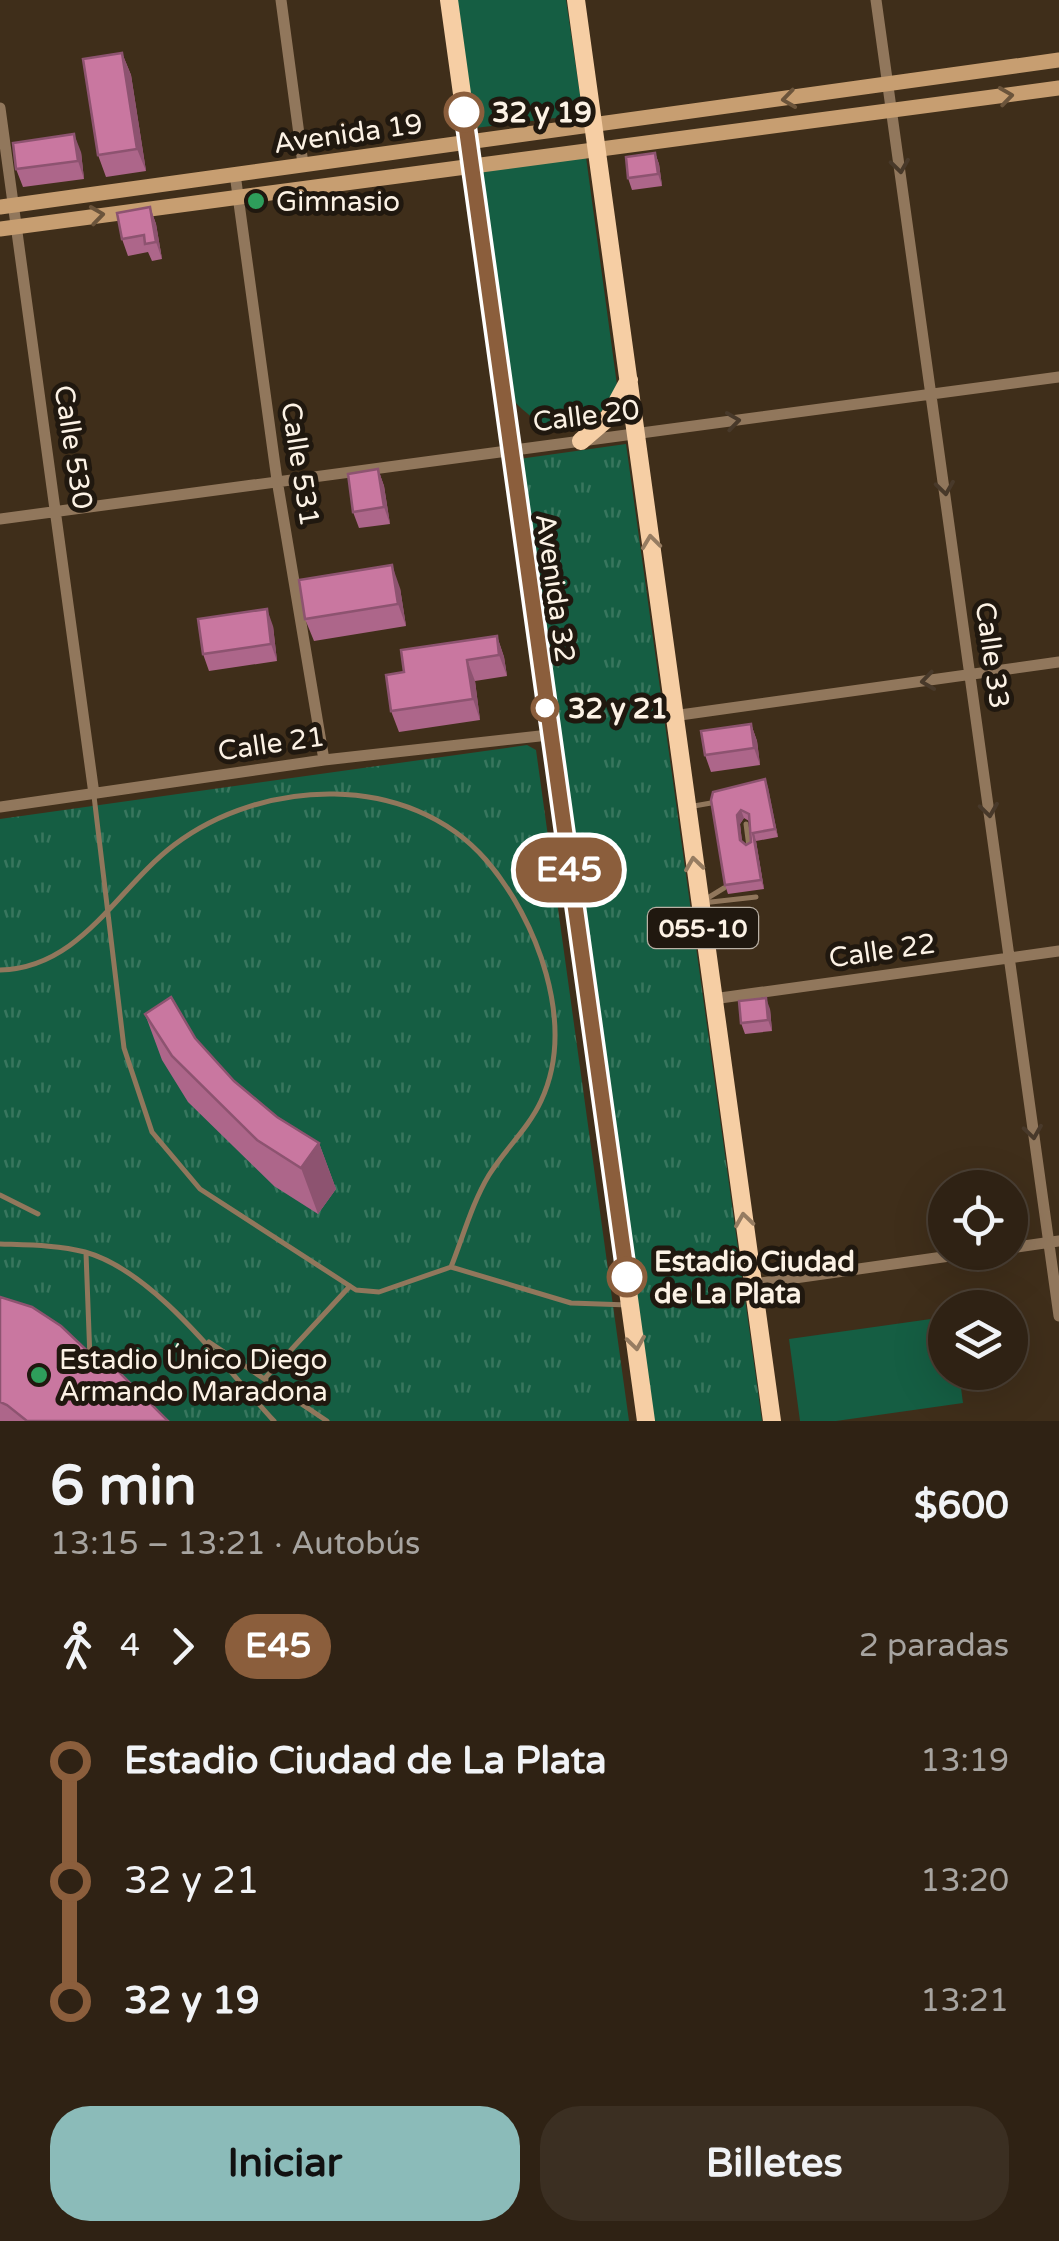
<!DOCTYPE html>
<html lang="es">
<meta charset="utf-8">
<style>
:root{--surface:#2f2214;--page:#3b2f22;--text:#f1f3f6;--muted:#a7a4a0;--line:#4a3f34;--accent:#8bbbb9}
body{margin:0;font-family:"Varela Round",sans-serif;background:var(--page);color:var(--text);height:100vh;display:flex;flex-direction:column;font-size:38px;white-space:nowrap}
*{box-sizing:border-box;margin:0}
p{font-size:32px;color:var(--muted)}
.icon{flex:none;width:55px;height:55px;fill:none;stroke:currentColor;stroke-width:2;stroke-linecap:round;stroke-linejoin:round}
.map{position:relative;height:1421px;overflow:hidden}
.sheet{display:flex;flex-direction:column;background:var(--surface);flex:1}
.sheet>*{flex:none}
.badge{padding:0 20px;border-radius:32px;font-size:35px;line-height:65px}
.buttons{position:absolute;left:928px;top:1170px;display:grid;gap:20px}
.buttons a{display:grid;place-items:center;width:100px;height:100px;border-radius:50%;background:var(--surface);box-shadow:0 10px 40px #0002,0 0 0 2px var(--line);font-size:50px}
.map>.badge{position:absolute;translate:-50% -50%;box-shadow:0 0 0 5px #fff}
.legs{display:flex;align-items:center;gap:15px;height:110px;padding:0 50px;font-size:32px}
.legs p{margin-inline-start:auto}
.summary{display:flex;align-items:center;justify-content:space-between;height:170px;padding:0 50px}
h1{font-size:55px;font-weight:700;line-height:75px}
.button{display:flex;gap:20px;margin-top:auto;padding:20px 50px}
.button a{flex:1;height:115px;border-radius:40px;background:var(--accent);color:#111;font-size:40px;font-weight:700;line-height:115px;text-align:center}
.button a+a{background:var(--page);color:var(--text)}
ul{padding:0 50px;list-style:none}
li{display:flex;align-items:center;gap:35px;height:120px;font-size:38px}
li i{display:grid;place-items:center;width:15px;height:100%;margin:0 12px;background:currentColor}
li i::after{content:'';width:25px;height:25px;margin:-12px;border:8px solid;border-radius:50%;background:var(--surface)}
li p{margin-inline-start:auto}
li:first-child i{background:linear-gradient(#0000 50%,currentColor 0)}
li:last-child i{background:linear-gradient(currentColor 50%,#0000 0)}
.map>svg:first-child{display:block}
.grass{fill:#155e43}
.park{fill:url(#park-tufts)}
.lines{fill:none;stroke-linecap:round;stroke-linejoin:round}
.service{stroke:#91775c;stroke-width:5}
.minor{stroke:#91775c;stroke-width:11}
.secondary{stroke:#c79e71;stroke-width:15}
.trunk{stroke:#f6cea4;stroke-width:18}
.wall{fill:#ad668a;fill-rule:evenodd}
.shaded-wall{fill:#8d5370}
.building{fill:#c977a0;stroke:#8d5370;stroke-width:2.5;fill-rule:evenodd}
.oneway{stroke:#6b543b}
.oneway2{stroke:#48392a}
.oneway3{stroke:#967c61}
.line-1-casing{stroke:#fff;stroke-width:22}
.line-1{stroke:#8b5e3c;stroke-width:15}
.stop-1-dot{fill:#fff;stroke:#8b5e3c;stroke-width:5}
.leisure-dot{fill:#2e9e5b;stroke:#20180f;stroke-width:4}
.labels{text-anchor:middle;stroke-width:10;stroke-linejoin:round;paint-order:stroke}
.shield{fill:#20180f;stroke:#bab1a5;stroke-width:2.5}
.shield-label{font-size:25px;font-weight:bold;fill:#fcf2e5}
.stop-label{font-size:28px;font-weight:bold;fill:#fcf2e5;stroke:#20180f;text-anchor:start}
.street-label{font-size:28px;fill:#fcf2e5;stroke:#20180f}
.poi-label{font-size:28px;fill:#fcf2e5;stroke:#20180f;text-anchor:start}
</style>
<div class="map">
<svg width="1059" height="1421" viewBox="0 0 1059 1421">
<defs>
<pattern id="park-tufts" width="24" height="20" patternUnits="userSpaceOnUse" patternTransform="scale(2.5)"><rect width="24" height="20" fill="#155e43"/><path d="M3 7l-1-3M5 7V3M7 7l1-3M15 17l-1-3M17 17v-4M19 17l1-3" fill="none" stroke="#38765e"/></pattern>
</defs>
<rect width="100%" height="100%" fill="#3f2e1a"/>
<path class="grass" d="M456 0H566L582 108 579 115 475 128Z
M586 157 617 385C590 444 553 443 511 398L481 172Z
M945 1317V1372L959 1373 963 1403 836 1421H800L789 1339Z"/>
<path class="park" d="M626 444 762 1421H653L519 459Z
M527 745 536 750 629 1421H0V819Z"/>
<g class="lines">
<path class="service" d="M94 796 124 1048 152 1132 200 1189 356 1290 379 1292 451 1267 571 1303 628 1305
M694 806 711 803
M746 824 749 847
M706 899 724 888
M702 903 756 897
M0 970C81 968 116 889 174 845 262 778 409 771 486 860 537 919 577 1024 541 1101 528 1129 505 1149 489 1175 472 1203 463 1237 451 1267
M0 1195 38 1214
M0 1244C28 1245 58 1245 85 1252 155 1271 226 1369 274 1421
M86 1253 90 1359
M209 1342 327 1421
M266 1377 350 1286"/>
<path class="minor" d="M281 0 303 164
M876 0 1059 1316
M0 108 94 794
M235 174 277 480 324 760
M0 519 1059 377
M673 716 1059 662
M0 807 324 760 549 735
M713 999 1059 951
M1010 1248 1059 1241
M753 1284 978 1252"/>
<path class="secondary" d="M0 207 1059 60
M0 229 1059 88"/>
<path class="trunk" d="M449 0 646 1421
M576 0 772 1421
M581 441 609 417 629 380"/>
</g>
<path class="wall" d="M122 53 131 75 146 171 106 177 98 155Z
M81 152 84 179 23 187 16 169Z
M655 153 659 164 662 186 632 190 628 178Z
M150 207 156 224 162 259 152 261 148 252 128 256 122 239Z
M378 469 384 486 390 524 359 528 353 512Z
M400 588 406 626 314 641 305 619Z
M273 626 277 661 209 671 203 654Z
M497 636 504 657 507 676 475 681 480 720 399 732 391 711 404 672Z
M751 724 757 741 760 765 711 772 705 755Z
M765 779 778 837 756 841 764 889 728 894 725 885 711 800ZM744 818 749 821 751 842 746 845 742 842 740 824Z
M770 1009 772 1031 745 1034 741 1023Z
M145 1014 195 1038 234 1081 277 1117 319 1143 336 1189 318 1214 274 1186 188 1102 162 1060Z
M0 1297 100 1363 168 1421H0Z"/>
<path class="shaded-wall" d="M122 53 131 75 146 171 137 149Z
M74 134 81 152 84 179 78 161Z
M655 153 659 164 662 186 658 174Z
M150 207 156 224 162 259 156 242Z
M378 469 384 486 390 524 384 507Z
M392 565 400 588 406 626 398 604Z
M267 609 273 626 277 661 271 644Z
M497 636 504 657 507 676 499 655Z
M467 660 475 681 480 720 473 699Z
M751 724 757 741 760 765 754 748Z
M765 779 768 787 778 837 775 829Z
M741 810 744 818 740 824 743 849 740 840 737 815Z
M753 833 756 841 764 889 761 880Z
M766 998 770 1009 772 1031 768 1020Z
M319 1143 336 1189 318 1214 301 1168Z"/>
<path class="building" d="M122 53 137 149 98 155 83 59Z
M74 134 78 161 16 169 13 143Z
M655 153 658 174 628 178 626 157Z
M150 207 156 242 145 244 144 235 122 239 117 213Z
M378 469 384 507 353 512 348 474Z
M392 565 398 604 305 619 299 580Z
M267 609 271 644 203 654 198 619Z
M497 636 499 655 467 660 473 699 391 711 386 675 404 672 401 650Z
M751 724 754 748 705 755 701 731Z
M765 779 775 829 753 833 761 880 725 885 711 800 713 792ZM741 810 749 814 751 842 746 845 740 840 737 815Z
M171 997 195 1038 234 1081 277 1117 319 1143 301 1168 257 1140 172 1056 145 1014Z
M766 998 768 1020 741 1023 739 1001Z
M0 1297 32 1307 61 1326 100 1363 109 1362 168 1421H27L7 1405 0 1402Z"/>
<defs><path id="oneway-chevron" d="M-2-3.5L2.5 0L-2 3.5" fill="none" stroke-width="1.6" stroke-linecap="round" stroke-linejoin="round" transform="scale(2.5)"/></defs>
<g class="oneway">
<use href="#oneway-chevron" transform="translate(1006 96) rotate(-8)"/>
<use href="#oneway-chevron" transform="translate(789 99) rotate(172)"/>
<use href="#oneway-chevron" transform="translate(97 215) rotate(-8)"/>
</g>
<g class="oneway2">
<use href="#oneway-chevron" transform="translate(900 166) rotate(82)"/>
<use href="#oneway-chevron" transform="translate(733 421) rotate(-8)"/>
<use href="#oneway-chevron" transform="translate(945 488) rotate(82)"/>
<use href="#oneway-chevron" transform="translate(928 681) rotate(172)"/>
<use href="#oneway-chevron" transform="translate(989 810) rotate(82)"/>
<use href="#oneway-chevron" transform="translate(1033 1132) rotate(82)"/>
</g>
<g class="oneway3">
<use href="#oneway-chevron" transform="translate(651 542) rotate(-97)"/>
<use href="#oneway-chevron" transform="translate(694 864) rotate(-98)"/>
<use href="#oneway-chevron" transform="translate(744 1220) rotate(-98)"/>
<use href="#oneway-chevron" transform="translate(636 1343) rotate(82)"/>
</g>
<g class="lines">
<defs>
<path id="line-1" d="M464 112 627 1277"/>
</defs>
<use href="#line-1" class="line-1-casing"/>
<use href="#line-1" class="line-1"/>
</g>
<g class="stop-1-dot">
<circle cx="464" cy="112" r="18"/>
<circle cx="545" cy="708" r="12"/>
<circle cx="627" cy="1277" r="18"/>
</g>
<g class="leisure-dot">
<circle cx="256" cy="201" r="10"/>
<circle cx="39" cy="1375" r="10"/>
</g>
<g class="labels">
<rect class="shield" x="648" y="908" width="110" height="40" rx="8"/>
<g class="shield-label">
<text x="703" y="937">055-10</text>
</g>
<g class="stop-label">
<text x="492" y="122">32 y 19</text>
<text x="568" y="718">32 y 21</text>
<text x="654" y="1271">Estadio Ciudad<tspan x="654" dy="32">de La Plata</tspan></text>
</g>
<g class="street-label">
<text transform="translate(348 133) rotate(-8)" y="10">Avenida 19</text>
<text transform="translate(586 415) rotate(-7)" y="10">Calle 20</text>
<text transform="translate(74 447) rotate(81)" y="10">Calle 530</text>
<text transform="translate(301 464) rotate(81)" y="10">Calle 531</text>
<text transform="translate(556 588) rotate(82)" y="10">Avenida 32</text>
<text transform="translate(993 655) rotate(82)" y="10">Calle 33</text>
<text transform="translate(271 743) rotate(-8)" y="10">Calle 21</text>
<text transform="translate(882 950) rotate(-8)" y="10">Calle 22</text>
</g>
<g class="poi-label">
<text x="276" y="211">Gimnasio</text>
<text x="59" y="1369">Estadio Único Diego<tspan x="59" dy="32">Armando Maradona</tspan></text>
</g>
</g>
</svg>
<div class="buttons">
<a><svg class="icon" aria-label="locate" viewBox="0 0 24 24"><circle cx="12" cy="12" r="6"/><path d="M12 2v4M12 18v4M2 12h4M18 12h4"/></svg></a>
<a><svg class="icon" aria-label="layers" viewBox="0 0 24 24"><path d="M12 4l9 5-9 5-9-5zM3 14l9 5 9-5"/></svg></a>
</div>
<b class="badge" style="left:569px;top:870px;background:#8b5e3c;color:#fff">E45</b>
</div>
<section class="sheet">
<div class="summary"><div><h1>6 min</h1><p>13:15 – 13:21 · Autobús</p></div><b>$600</b></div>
<div class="legs"><svg class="icon" aria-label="walk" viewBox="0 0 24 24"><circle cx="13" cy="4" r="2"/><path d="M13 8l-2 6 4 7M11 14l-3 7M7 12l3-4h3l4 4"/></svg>4<svg class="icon" aria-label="forward" viewBox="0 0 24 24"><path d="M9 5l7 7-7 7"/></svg><b class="badge" style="background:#8b5e3c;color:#fff">E45</b><p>2 paradas</p></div>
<ul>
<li><i style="color:#8b5e3c"></i><b>Estadio Ciudad de La Plata</b><p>13:19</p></li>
<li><i style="color:#8b5e3c"></i><span>32 y 21</span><p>13:20</p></li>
<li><i style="color:#8b5e3c"></i><b>32 y 19</b><p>13:21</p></li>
</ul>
<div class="button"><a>Iniciar</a><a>Billetes</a></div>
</section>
